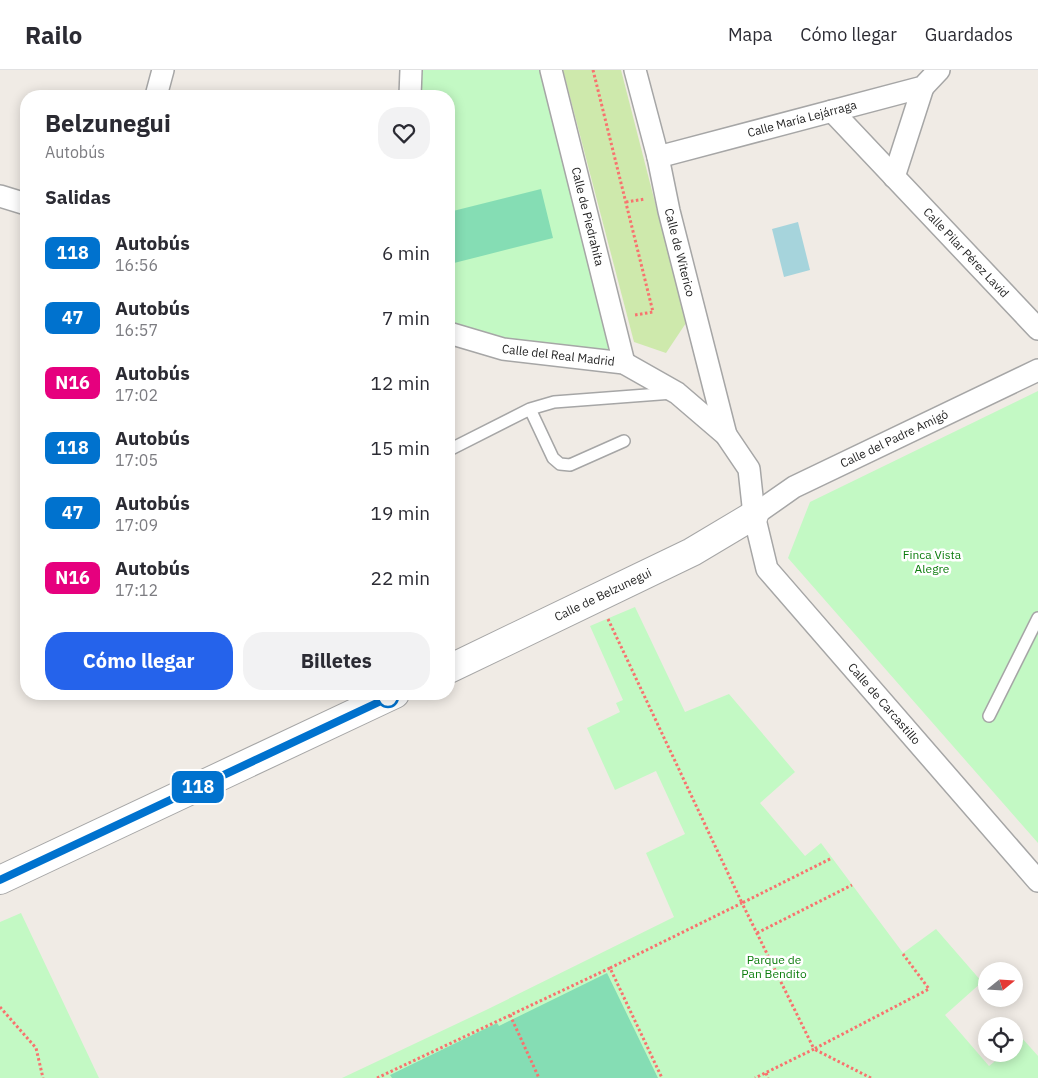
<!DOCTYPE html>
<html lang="es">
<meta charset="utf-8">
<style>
:root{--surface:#fff;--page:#f2f2f3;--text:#2b2b33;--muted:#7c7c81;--line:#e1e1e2;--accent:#2563eb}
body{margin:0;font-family:"IBM Plex Sans",sans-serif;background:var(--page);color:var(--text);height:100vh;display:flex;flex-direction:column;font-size:19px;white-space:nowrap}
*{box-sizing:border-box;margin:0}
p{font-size:16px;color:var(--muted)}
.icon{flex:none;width:28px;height:28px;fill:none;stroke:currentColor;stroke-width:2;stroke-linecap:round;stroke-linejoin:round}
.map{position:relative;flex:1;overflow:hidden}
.drawer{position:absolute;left:20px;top:20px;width:435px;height:610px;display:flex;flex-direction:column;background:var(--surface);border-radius:20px;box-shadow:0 2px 12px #0003}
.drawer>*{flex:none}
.badge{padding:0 10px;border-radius:8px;font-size:18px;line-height:32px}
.needle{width:32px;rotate:72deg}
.fabs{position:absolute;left:978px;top:892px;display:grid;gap:10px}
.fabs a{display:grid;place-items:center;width:45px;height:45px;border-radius:50%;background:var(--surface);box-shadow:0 2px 12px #0003;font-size:25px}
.map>.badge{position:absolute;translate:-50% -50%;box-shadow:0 0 0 2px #fff}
h2{padding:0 25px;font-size:19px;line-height:45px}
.round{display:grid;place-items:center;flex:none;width:52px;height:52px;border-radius:20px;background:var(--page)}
.head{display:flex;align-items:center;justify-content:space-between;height:85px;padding:0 25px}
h1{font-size:24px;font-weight:700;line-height:38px}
.action{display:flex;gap:10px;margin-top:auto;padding:10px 25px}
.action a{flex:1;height:58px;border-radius:20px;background:var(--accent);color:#fff;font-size:20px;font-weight:700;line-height:58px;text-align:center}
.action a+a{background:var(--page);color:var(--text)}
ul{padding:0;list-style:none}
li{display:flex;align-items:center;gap:15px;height:65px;padding:0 25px}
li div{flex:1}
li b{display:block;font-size:19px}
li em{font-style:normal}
li .badge{min-width:55px;font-weight:700;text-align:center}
header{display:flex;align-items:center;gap:30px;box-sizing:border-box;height:70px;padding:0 25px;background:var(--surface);border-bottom:1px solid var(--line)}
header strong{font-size:24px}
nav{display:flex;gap:28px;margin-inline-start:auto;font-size:18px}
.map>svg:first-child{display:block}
.grass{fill:#cee9ac}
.park{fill:#c3f9c4}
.pitch{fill:#85ddb4}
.water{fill:#a6d4dc}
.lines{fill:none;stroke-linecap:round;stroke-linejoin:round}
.service-casing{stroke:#a6a6a6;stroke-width:14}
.minor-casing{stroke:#a6a6a6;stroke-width:24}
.tertiary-casing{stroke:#a6a6a6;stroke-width:30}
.path{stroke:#f8726e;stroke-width:3;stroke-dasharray:2.5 2.5;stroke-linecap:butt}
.service{stroke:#fff;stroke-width:11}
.minor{stroke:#fff;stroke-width:21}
.tertiary{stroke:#fff;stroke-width:28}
.line-casing{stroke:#fff;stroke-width:11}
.line{stroke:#0072ce;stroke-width:8}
.stop-dot{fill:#fff;stroke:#0072ce;stroke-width:2.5}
.labels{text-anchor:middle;stroke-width:5;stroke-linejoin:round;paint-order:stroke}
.street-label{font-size:12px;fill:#1f1f1f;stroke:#fff}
.park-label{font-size:12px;fill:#0d7d0e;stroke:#fff}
</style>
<header>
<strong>Railo</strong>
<nav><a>Mapa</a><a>Cómo llegar</a><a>Guardados</a></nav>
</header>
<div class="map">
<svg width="1038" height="1008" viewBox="0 0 1038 1008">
<rect width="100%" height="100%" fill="#f0ebe5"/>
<path class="grass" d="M563 0H621L686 253 666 283 634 272Z"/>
<path class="park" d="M412 0H550L624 293 449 263V26H413Z
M1038 321V773L788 488 810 432Z
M635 537 685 642 729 624 795 702 760 733 805 786 821 773 903 883 936 859 982 912 945 945 989 996 1004 984H1014V975L1022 968 1038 986V1008H342L486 940 674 847 646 783 685 764 656 701 615 720 587 658 620 642 616 633 623 630 590 556Z
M21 843 99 1008H0V852Z"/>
<path class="pitch" d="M541 119 553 168 454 193 449 174V142Z
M607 903 658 1008H392L390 1005 497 953 499 956Z"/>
<path class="water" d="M798 152 810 200 784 207 772 159Z"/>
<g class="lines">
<defs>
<path id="service" d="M530 339 553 388 560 394 570 395 624 371
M449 380 530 339 554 332 673 323
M989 646 1038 548"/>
<g id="minor">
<path id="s1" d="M551 0 624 293"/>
<path id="s2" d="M635 0 658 87 669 141 726 365"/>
<path d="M156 26 163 0"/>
<path d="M410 26 411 0"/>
<path id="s3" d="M832 41 1038 259"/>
<path id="s4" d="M658 87 923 17 939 0"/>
<path d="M894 107 923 17"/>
<path d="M0 126 26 134"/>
<path id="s5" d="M449 263 503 279 624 293 677 323 726 365 749 399 754 445 767 499 1038 811"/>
<path id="s6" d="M754 445 794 417 1038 300"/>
</g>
<g id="tertiary">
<path id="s7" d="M449 599 692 482 754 445"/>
<path d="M0 810 395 624"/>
</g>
</defs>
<use href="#service" class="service-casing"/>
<use href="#minor" class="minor-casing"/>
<use href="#tertiary" class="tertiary-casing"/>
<path class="path" d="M593 0 653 242 635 245
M626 132 645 129
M608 549 742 833 832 788
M757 863 852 815
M610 898 742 833 814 979 755 1008
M0 937 36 978 43 1008
M510 945 539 1008
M766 1003 768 1008
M377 1008 610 898 662 1008
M871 1008 814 979 929 919 903 884"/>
<use href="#service" class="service"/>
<use href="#minor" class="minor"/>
<use href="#tertiary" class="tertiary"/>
</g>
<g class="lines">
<defs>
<path id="line" d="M0 810 396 624"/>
</defs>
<use href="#line" class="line-casing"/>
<use href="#line" class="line"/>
</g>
<circle class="stop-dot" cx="388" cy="627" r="10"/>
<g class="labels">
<g class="street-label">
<text dy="4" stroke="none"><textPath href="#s4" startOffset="149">Calle María Lejárraga</textPath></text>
<text dy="4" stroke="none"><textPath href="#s1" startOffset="151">Calle de Piedrahíta</textPath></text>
<text dy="4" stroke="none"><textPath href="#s2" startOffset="188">Calle de Witerico</textPath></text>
<text dy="4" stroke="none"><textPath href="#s3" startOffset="195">Calle Pilar Pérez Lavid</textPath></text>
<text dy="4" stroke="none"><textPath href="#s5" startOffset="112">Calle del Real Madrid</textPath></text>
<text dy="4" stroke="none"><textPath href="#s6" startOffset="160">Calle del Padre Amigó</textPath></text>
<text dy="4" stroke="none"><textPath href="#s7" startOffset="171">Calle de Belzunegui</textPath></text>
<text dy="4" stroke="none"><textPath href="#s5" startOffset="625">Calle de Carcastillo</textPath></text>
</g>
<g class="park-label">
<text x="932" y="489">Finca Vista<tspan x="932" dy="14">Alegre</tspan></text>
<text x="774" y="894">Parque de<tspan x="774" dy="14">Pan Bendito</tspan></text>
</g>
</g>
</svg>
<div class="fabs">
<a><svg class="needle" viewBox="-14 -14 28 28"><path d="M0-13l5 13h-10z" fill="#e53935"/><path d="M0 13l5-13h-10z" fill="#7c7c81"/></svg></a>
<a><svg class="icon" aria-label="locate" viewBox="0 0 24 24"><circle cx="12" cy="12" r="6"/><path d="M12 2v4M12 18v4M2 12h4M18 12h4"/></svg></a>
</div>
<b class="badge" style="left:198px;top:717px;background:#0072ce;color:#fff">118</b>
<section class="drawer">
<div class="head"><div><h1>Belzunegui</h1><p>Autobús</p></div><a class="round"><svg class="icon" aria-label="heart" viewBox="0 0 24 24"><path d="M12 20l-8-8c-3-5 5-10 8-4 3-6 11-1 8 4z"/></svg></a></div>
<h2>Salidas</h2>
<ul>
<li><span class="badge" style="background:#0072ce;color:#fff">118</span><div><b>Autobús</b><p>16:56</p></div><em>6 min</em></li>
<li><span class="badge" style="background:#0072ce;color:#fff">47</span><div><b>Autobús</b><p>16:57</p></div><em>7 min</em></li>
<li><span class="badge" style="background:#e6007e;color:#fff">N16</span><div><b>Autobús</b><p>17:02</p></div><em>12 min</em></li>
<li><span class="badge" style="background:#0072ce;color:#fff">118</span><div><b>Autobús</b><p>17:05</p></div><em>15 min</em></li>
<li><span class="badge" style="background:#0072ce;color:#fff">47</span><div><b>Autobús</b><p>17:09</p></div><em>19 min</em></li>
<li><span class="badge" style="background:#e6007e;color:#fff">N16</span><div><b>Autobús</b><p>17:12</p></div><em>22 min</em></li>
</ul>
<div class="action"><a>Cómo llegar</a><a>Billetes</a></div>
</section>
</div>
